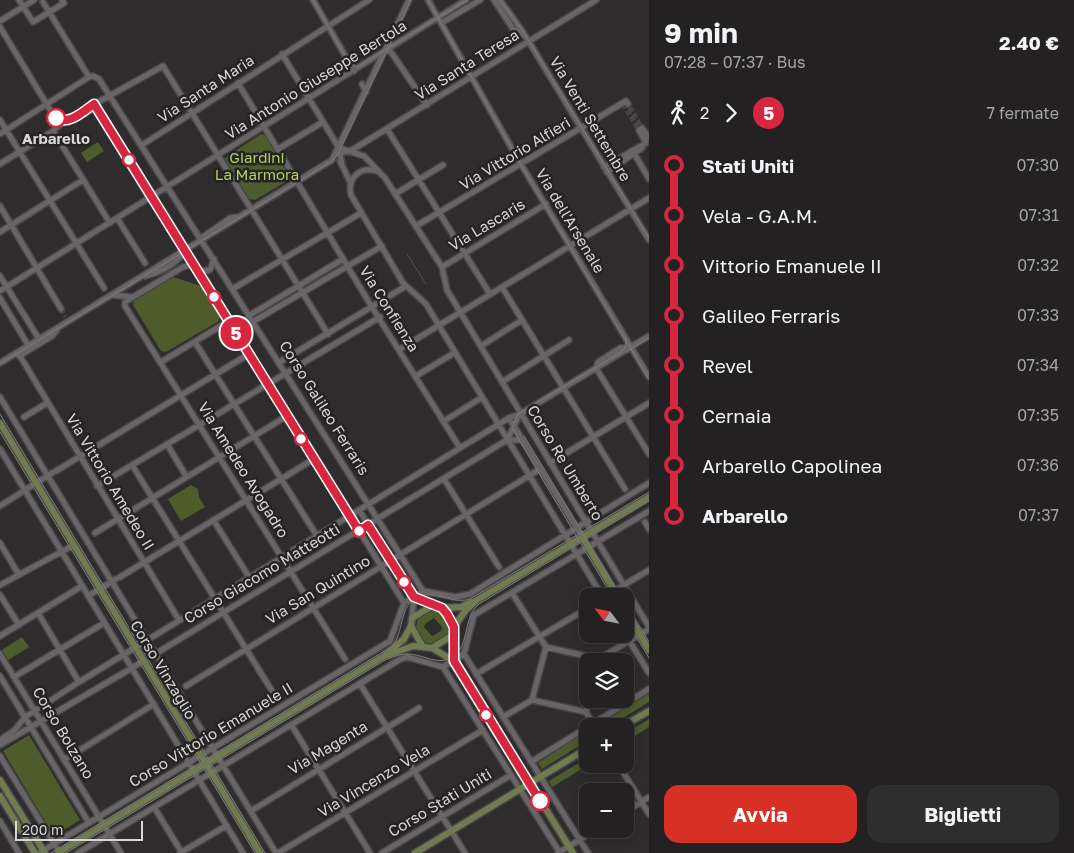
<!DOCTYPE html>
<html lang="it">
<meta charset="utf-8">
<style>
:root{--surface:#232122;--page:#2f2e2f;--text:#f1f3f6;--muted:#a3a3a5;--line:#403e40;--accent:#d93025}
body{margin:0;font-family:"Golos Text",sans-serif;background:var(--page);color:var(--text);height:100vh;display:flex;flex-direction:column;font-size:19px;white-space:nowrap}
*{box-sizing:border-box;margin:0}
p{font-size:16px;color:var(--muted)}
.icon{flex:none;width:28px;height:28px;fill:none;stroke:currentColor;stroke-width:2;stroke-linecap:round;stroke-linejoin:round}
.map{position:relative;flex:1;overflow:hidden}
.sheet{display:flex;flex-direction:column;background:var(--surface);width:425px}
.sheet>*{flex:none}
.badge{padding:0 10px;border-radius:16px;font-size:18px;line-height:32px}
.needle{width:32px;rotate:302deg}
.buttons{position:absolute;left:579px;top:588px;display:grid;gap:10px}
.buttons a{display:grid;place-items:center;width:55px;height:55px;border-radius:10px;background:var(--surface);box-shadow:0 2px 12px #0003,0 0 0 1px var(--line);font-size:25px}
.scale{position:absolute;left:15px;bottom:12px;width:128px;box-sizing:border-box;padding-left:5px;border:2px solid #d7d5d6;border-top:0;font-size:14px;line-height:18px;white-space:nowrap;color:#d7d5d6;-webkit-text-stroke:4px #252324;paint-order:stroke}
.map>.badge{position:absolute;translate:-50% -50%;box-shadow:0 0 0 2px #fff}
.legs{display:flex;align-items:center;gap:8px;height:55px;padding:0 15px;font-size:16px}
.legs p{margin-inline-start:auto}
.head{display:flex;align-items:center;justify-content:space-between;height:85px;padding:0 15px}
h1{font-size:28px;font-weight:700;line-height:38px}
.button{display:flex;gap:10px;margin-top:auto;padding:10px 15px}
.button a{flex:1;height:58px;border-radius:15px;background:var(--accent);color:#fff;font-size:20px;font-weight:700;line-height:58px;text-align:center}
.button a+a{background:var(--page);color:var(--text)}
ul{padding:0 15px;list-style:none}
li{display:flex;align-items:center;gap:18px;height:50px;font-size:19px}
li i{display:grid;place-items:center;width:8px;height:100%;margin:0 6px;background:currentColor}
li i::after{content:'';width:12px;height:12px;margin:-6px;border:4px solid;border-radius:50%;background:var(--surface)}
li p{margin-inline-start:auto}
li:first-child i{background:linear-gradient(#0000 50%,currentColor 0)}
li:last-child i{background:linear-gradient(currentColor 50%,#0000 0)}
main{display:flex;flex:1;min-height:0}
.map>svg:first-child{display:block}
.green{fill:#4d5c2a;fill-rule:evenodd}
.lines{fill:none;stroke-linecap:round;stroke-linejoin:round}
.stream{stroke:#66425f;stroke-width:1}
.minor-tunnel{stroke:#484547;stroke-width:5;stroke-dasharray:5 2.5;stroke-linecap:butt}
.minor-casing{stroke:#494748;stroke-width:8}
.major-casing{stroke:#494748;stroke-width:9}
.minor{stroke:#686467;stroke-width:5}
.major{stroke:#707b50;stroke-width:6}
.tram{stroke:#7e7c7d;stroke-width:1}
.line-1-casing{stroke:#fff;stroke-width:11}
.line-1{stroke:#d7263d;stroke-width:8}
.stop-1-dot{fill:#fff;stroke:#d7263d;stroke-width:2.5}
.labels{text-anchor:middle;stroke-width:5;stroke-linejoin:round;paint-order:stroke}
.street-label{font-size:15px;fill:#d7d5d6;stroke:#252324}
.stop-label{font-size:15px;font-weight:bold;fill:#d7d5d6;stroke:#252324}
.park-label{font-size:15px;fill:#b0d15f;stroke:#252324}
</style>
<main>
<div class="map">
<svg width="649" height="853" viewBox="0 0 649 853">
<rect width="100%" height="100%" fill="#2f2c2e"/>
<path class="green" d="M261 134 265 135 289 175 287 181 255 200 249 199 225 159 226 157Z
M98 142 104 151 87 162 81 153Z
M173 277 201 286 220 316 219 321 166 352 161 351 133 305 134 301Z
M191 485 198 489 199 497 205 507 181 521 168 499Z
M433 610 440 612 450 627 448 634 432 644 425 642 416 627 418 619ZM434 618 442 627 441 631 432 636 424 627 425 624Z
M22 637 29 647 8 660 2 650Z
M649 693V702L610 726H596Z
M649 719V727L625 742V734Z
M587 731V741L542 769 538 763Z
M29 735 80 820 54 836 3 751Z
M587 758 588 764H590L552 787 549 781Z"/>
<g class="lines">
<path class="stream" d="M407 254 426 284"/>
<path class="minor-tunnel" d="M626 101 642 128
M623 104 639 130
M61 309 65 317"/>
<defs>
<path id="minor" d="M19 0 33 22 64 3 62 0
M313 0 354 71
M428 0 519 161 649 377
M494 0 513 29 525 36
M500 0 523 32 649 240
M43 2 89 77
M0 21 34 0
M441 23 480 0
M0 27 52 113 57 119 64 121
M386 50 391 52 427 105
M282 54 339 148 342 164
M238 83 370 304 460 448
M362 84 366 92
M94 104 404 603
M0 120 104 288
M642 128 649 138
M387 129 490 294
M639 130 646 143 644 144
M53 131 110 223
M0 134 89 77 93 76 99 79 423 591
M142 145 369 0
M339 148 364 156 385 178 442 267 447 290 649 627
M278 149 323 122
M634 153 649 179
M336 154 352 150 596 0
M340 161 351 184
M0 164 53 131 64 121 163 66 328 334
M604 167 641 146
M377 171C360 166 347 178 351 195L403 283 426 304 602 596
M607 172 642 148
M395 194 443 165
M0 206 61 309
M117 218 145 263
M416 226 626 101 628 104
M0 232 83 180
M200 239 230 218 237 217
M193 264 183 267 133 297 125 302V306L345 659
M442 267 546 204
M196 269 203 271 210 270 214 259
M0 276 39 339
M145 276C160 273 177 263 186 251
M502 287 625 489
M234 288 361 213
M0 291 466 0
M112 295 133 297
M0 298 28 345
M250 315 343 259
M254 321 382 246
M195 342 317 536
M481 346 522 320
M400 349 649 198
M19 356 52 336 57 330
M20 356 179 620
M161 362 229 321
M280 362 406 286
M0 363 332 160 409 0
M596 368 649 454
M596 368 598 362 620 348H629
M416 376 454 353
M502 382 569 340
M0 397 276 853
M24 417 47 403
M509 418 582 537
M444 421 481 398
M507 440H522
M167 444 186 476
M0 449 243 853
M550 463 649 403
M132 465 277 699
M56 471 249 354
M444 479 499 567
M97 486 380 317
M0 506 52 473
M359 510 414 597 434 605
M214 521 249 577
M645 522 649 529
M95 533 287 416
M0 543 19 575
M120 577 314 459
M0 585 74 545
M614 591 649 570
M512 593 546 647
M0 595 19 625
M88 596 116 579
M38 613 79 682
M412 618 414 597
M625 634 649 673
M0 636 82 586
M546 647 599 659 649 629
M0 654 121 853
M464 654 588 853
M443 667 560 853
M476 674 588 608
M0 676 89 823
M14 677 104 623
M360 684 465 853
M186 686 540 469
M532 700 546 647
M586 712 594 726
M586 712 589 699
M503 717 532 700 586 712
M292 726 370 853
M0 740 15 730 25 717 79 682 509 418 520 414 649 336
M0 745 132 668 507 440 520 414
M0 756 60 853
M64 760 154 704
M531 762 649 689
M618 764 649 814
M154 807 182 853
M251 811 419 708
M625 812 649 797
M0 821 19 853
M39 853 390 641 404 603 423 591 456 597 470 594 649 483
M78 853 399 660 407 657 443 667 464 654 474 615 649 511
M180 853 226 826
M278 853 483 730
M382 853 511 775
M558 853 597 829"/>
<path id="major" d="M0 423 260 853
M582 537 617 596
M442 608 461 607 472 602
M625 609 649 650
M454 627 465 611 477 600 649 497
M453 635 454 661
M432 648 454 661 573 853
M388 655 413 646 432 648 453 635 454 627C449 617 445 609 434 605L412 618 411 626 423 647
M623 726 649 711
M0 780 45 853
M0 796 35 853
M58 853 384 656 404 639 411 626
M415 853 588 748"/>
</defs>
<use href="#minor" class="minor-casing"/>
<use href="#major" class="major-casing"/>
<use href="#minor" class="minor"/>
<use href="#major" class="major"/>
<path class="tram" d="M313 0 348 61 357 67 467 0
M428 0 521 165 649 379
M500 0 523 31 649 238
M627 351 649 338
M0 364 332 161 338 154 411 0
M0 414 265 853
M0 432 255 853
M524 436 621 596
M612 596 512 428 518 414 620 353 625 348 626 338
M625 602 649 642
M625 618 649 658
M51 853 391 647C405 633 398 607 417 597 434 589 453 605 470 599L649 492
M66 853 385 660C392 657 400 654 408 654 425 654 443 670 458 652 469 638 464 617 479 604L649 501"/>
</g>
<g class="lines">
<defs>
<path id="line-1" d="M56 118C68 126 84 111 94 104L359 531 368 525 414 597 442 608 447 614 454 627V661L540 801"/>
</defs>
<use href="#line-1" class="line-1-casing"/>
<use href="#line-1" class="line-1"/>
</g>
<g class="stop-1-dot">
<circle cx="56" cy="118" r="9"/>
<circle cx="129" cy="160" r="6"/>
<circle cx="214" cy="297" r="6"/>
<circle cx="301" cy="439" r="6"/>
<circle cx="359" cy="531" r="6"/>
<circle cx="404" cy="582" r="6"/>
<circle cx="486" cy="715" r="6"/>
<circle cx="540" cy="801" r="9"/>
</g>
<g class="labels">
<g class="street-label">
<text transform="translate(467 65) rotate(-32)" y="5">Via Santa Teresa</text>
<text transform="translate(316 80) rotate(-32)" y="5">Via Antonio Giuseppe Bertola</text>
<text transform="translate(206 89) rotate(-33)" y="5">Via Santa Maria</text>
<text transform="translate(590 119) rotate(59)" y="5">Via Venti Settembre</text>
<text transform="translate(515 154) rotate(-31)" y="5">Via Vittorio Alfieri</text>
<text transform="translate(570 221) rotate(59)" y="5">Via dell'Arsenale</text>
<text transform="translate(487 225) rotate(-31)" y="5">Via Lascaris</text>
<text transform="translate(389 309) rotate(58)" y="5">Via Confienza</text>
<text transform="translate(324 408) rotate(58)" y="5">Corso Galileo Ferraris</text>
<text transform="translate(565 463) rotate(59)" y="5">Corso Re Umberto</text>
<text transform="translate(243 470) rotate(58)" y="5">Via Amedeo Avogadro</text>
<text transform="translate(110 482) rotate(59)" y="5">Via Vittorio Amedeo II</text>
<text transform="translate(262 574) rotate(-31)" y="5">Corso Giacomo Matteotti</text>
<text transform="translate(318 590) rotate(-31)" y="5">Via San Quintino</text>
<text transform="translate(163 670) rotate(59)" y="5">Corso Vinzaglio</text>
<text transform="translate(63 733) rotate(59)" y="5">Corso Bolzano</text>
<text transform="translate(211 735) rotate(-31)" y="5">Corso Vittorio Emanuele II</text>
<text transform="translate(328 748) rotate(-31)" y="5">Via Magenta</text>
<text transform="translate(374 781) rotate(-31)" y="5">Via Vincenzo Vela</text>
<text transform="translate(440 803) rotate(-31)" y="5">Corso Stati Uniti</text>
</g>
<g class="stop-label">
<text x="56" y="144">Arbarello</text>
</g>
<g class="park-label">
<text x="257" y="163">Giardini<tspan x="257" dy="17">La Marmora</tspan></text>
</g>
</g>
</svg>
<div class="buttons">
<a><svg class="needle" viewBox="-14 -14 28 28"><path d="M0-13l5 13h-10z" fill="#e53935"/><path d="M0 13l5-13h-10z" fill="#a3a3a5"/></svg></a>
<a><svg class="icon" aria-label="layers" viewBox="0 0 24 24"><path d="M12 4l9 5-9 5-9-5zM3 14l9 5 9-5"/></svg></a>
<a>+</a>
<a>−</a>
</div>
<div class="scale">200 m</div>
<b class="badge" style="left:236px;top:333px;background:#d7263d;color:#fff">5</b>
</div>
<section class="sheet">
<div class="head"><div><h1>9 min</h1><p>07:28 – 07:37 · Bus</p></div><b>2.40 €</b></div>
<div class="legs"><svg class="icon" aria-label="walk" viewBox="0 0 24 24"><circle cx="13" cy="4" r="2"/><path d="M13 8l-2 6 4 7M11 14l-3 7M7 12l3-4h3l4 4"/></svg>2<svg class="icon" aria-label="forward" viewBox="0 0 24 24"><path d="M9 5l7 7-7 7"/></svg><b class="badge" style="background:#d7263d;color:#fff">5</b><p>7 fermate</p></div>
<ul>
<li><i style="color:#d7263d"></i><b>Stati Uniti</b><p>07:30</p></li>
<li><i style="color:#d7263d"></i><span>Vela - G.A.M.</span><p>07:31</p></li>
<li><i style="color:#d7263d"></i><span>Vittorio Emanuele II</span><p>07:32</p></li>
<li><i style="color:#d7263d"></i><span>Galileo Ferraris</span><p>07:33</p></li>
<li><i style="color:#d7263d"></i><span>Revel</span><p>07:34</p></li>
<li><i style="color:#d7263d"></i><span>Cernaia</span><p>07:35</p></li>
<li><i style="color:#d7263d"></i><span>Arbarello Capolinea</span><p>07:36</p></li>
<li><i style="color:#d7263d"></i><b>Arbarello</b><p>07:37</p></li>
</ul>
<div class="button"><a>Avvia</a><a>Biglietti</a></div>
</section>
</main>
